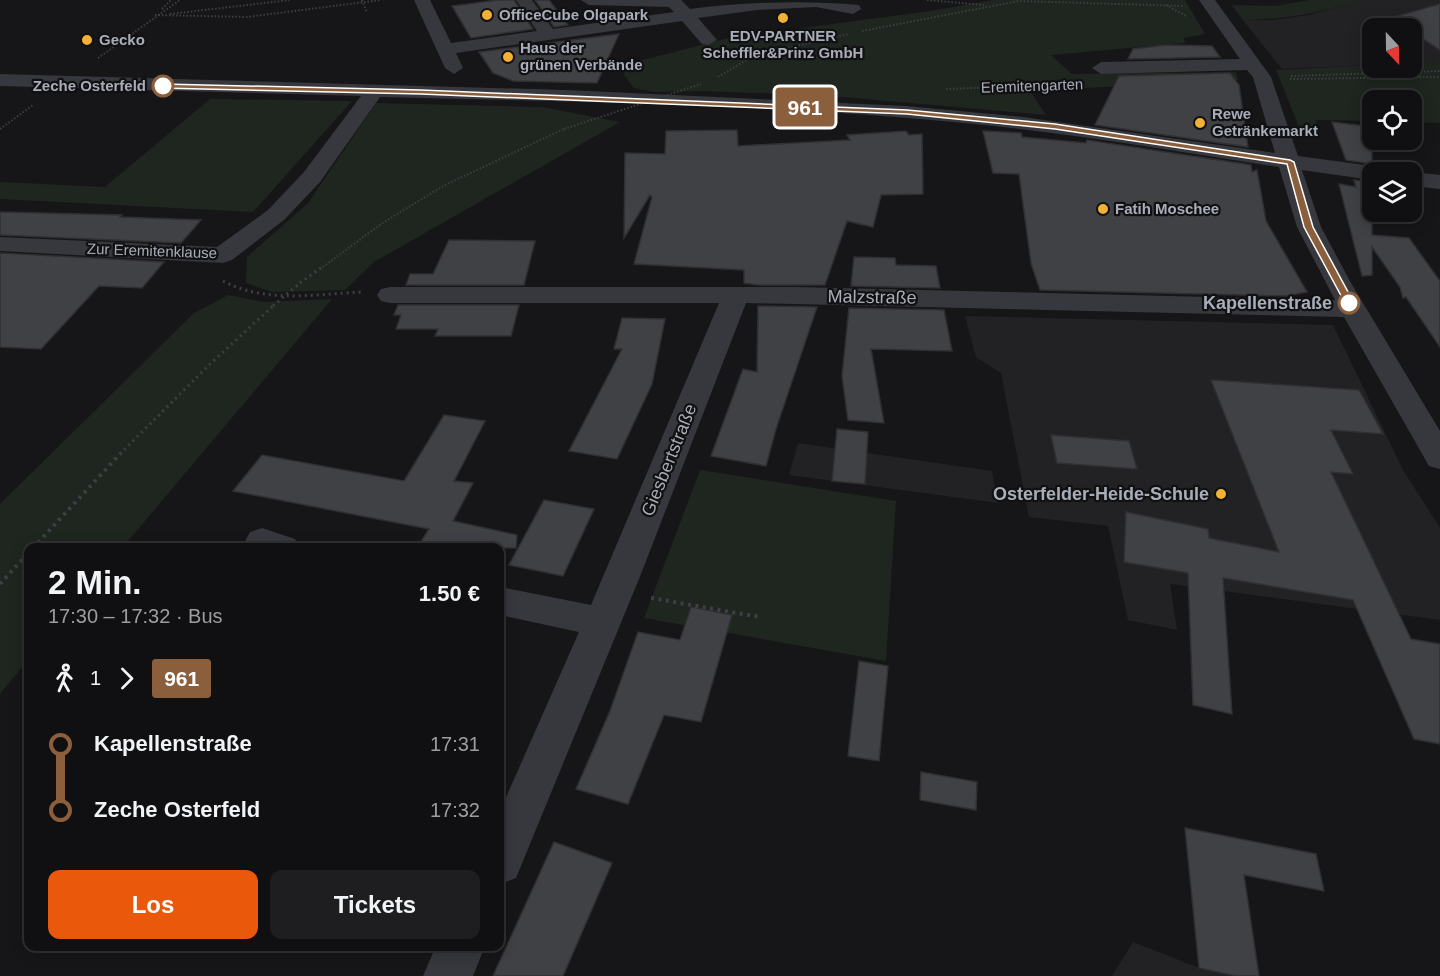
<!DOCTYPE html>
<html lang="de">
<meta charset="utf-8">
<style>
:root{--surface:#101012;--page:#1e1e20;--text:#f1f3f6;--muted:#9c9d9f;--line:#303032;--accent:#ea580c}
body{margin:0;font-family:Arial,sans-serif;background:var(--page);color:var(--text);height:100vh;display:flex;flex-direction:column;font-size:22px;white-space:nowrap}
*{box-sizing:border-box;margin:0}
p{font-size:20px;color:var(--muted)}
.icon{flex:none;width:33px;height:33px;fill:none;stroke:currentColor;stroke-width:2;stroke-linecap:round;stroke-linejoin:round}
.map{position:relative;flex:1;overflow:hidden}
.panel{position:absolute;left:24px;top:543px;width:480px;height:408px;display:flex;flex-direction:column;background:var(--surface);border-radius:12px;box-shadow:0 3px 15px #0003,0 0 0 2px var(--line)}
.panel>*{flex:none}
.badge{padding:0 12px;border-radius:4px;font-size:21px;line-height:39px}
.needle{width:39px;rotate:158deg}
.controls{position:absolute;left:1362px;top:18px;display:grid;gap:12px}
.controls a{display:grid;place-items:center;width:60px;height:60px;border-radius:12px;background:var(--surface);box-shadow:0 3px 15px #0003,0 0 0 2px var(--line);font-size:30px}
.map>.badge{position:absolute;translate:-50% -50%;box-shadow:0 0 0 3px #fff}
.legs{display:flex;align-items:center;gap:9px;height:66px;padding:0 24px;font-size:20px}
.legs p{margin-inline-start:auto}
.head{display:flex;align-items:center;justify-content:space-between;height:102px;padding:0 24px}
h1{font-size:33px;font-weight:700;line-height:45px}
.cta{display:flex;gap:12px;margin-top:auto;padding:12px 24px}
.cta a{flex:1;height:69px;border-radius:12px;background:var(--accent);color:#fff;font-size:24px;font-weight:700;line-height:69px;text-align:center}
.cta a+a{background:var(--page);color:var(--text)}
ul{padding:0 24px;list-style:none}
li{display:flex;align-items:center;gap:21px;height:66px;font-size:22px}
li i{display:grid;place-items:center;width:9px;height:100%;margin:0 8px;background:currentColor}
li i::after{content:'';width:15px;height:15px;margin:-8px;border:4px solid;border-radius:50%;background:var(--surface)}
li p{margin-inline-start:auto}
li:first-child i{background:linear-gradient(#0000 50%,currentColor 0)}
li:last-child i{background:linear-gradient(currentColor 50%,#0000 0)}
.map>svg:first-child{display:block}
.built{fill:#222225}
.green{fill:#1e261f}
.building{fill:#404145;stroke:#303034;stroke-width:1.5}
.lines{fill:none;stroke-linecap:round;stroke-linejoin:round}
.path-far2{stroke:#3d3f44;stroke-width:2;stroke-dasharray:1.5 2;stroke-linecap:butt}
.path-far1{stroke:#3d3f44;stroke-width:3;stroke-dasharray:2 4;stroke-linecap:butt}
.path{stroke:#3d3f44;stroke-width:4;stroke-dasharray:3 4.5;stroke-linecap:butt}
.minor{fill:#37383d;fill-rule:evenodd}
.path-bridge-far1{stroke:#3d3f44;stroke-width:2;stroke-dasharray:1.5 2;stroke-linecap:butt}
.path-bridge{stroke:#3d3f44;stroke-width:3;stroke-dasharray:2 4;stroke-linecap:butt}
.line-1{fill:#8b5e3c;stroke:#fff;stroke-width:1.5}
.poi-dot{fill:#f2b134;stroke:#111113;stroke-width:2}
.stop-1-dot{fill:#fff;stroke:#8b5e3c;stroke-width:3}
.labels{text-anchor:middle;stroke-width:4.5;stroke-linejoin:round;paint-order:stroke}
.far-poi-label{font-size:15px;font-weight:bold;fill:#a8adb8;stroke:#111113;text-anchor:start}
.far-stop-label{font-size:15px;font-weight:bold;fill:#a8adb8;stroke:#111113;text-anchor:end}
.far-street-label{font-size:15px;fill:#a8adb8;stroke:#111113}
.street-label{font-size:18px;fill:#a8adb8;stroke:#111113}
.stop-label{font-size:18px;font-weight:bold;fill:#a8adb8;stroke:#111113;text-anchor:end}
.poi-label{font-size:18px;font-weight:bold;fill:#a8adb8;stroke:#111113;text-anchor:end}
</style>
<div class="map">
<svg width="1440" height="976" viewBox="0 0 1440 976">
<rect width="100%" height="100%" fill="#161618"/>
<path class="built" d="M1362 0H1440V62L1412 63V28H1372V65L1282 69 1242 19 1273 20 1309 15Z
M965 316 1333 325 1403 470 1440 528V620L1170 584 1177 630 1128 620 1108 526 1029 517 1001 373 976 357Z
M798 443 992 471 998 503 789 475Z
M1133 942 1199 968 1236 976H1112Z"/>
<path class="green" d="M993 0H1185L1205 34 1184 38 1185 43 1051 55 1072 74 1236 72 1238 80 1030 91 1046 115 819 95 700 91 654 92 634 88 624 75 627 64 729 38 930 11Z
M1309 0H1362C1321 12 1284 21 1242 19L1232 5 1276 6Z
M1440 62V123L1412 122V100H1372V121L1316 120 1317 133 1301 132 1276 70 1372 65V68H1412V63Z
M210 99 352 101 253 212 0 199V182L105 187Z
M376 103 542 107 620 122 374 262 345 290 272 292 246 283 247 257 308 203Z
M228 295 264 302 332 299 123 547 28 548V660L0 694V504L194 313Z
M700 470 896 501 886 661 644 618Z"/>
<path class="building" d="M498 0H514L533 29 471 38 452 6Z
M535 0H549L568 25 554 27Z
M1440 4V50L1412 32V28H1406L1391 18Z
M619 34 597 83 513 81 493 73 479 52Z
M1166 45 1212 46 1220 57 1128 59 1133 49Z
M1230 73 1239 85 1248 147 1095 125 1119 76Z
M1332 122 1372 127V164L1346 160Z
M737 130 738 146 850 140 847 135 906 131 909 135 922 134 923 194 881 195 873 227 847 221 825 285H759L744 283V270L634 264 652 197 650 195 624 238 625 153 665 154 666 131Z
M983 131 1021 133 1022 137 1086 143 1087 140 1251 165 1252 172 1257 170 1266 221 1307 292 1286 296 1040 290 1031 263 1019 174 993 173Z
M1354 180 1372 182V235L1409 238 1440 281V347L1406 297 1403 298 1400 287 1372 247V275L1362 276 1339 184 1356 187Z
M0 212 122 215 120 217 201 220 181 243 0 235Z
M449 240 535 241 524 285H406L410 274H433Z
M0 253 164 262 142 288 99 286 41 349 0 347Z
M854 257 895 258 896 265 936 266 940 288 851 286Z
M398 305H519L511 336H435L438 329H396L401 315H394Z
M758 306 817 307 776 429 766 466 711 456 743 369 757 372Z
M849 308 944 310 952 351 871 349 884 423 848 420 842 376Z
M622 318 665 319 652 384 617 459 569 451 622 349H614Z
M1211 380 1359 390 1383 434 1331 430 1353 474 1331 472 1411 639 1440 644V744L1414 739 1353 600 1223 578 1232 714 1193 705 1188 573 1124 562 1126 512 1208 529 1209 538 1279 552Z
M444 415 485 421 454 481 473 483 453 521 517 535 516 548H417L429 529 233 491 262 455 404 481Z
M837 429 868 432 865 484 832 481Z
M1051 435 1129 441 1137 469 1057 463Z
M544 500 594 509 563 576 509 565Z
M691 607 732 615 701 722 664 715 628 804 576 789 610 711 638 632 680 640Z
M859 661 888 666 879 761 848 756Z
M921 772 977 782 976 810 920 800Z
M1185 828 1316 854 1324 891 1244 875 1259 976H1236L1199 968Z
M554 842 612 863 563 976H493Z"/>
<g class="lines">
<path class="path-far2" d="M362 0 367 13
M927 0 984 5
M1166 5 1186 16
M162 9 171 0
M170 14 290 0
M155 15 247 17 381 0
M862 31 1019 1 1185 6
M98 58 180 0
M1291 76 1440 71
M718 77 753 56 849 34
M1290 79 1440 77
M946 89 1082 84
M0 129 33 105
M320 269 384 222 445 185 564 129"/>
<path class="path-far1" d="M223 281C267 304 315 294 363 292
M300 283 322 267
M120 454 210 364 273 306"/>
<path class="path" d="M33 548 121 453
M0 584 28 553
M651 598 760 617"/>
<path class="minor" d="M414 0H430L451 43 537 31 516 0H532L553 29 674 12 669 7 589 5 581 0H681L690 9C745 2 804 0 859 5L861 9 853 14 816 7 757 10 698 18 717 40 708 45 702 44 682 21 456 53 463 68 454 74 445 68Z
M1199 0H1215L1271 77 1298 156 1372 166 1380 168 1383 172H1372V180L1302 170 1321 227 1351 283 1440 431V469L1429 466 1344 317 746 303 641 574 516 878 500 884V811L579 632 500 615V587L591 605 719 303H390L381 301 377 295 381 289 390 287H796L1335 300 1297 227 1279 167C1174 151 1070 133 965 123 771 104 575 102 380 97L320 182 284 220 232 260 223 263 0 251V237L217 247 268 210 304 172 361 96 0 86V74L567 90 906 106 1023 117 1275 153 1253 77 1247 70 1101 74 1092 68 1101 62 1240 59Z
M1411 172H1412L1440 175V189L1412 186Z
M262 528 295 539 300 548H248L245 541 250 532Z
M436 946H485L473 976H423Z"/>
<path class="path-bridge-far1" d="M564 129 701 84"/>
<path class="path-bridge" d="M273 306 300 283"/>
</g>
<path class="line-1" d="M163 84 421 90 907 110 1055 124 1290 160 1294 162 1313 227 1354 303 1349 306 1345 303 1304 227 1287 164 1055 129 907 114 421 94 160 88Z"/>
<g class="poi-dot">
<circle cx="487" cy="15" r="6"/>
<circle cx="783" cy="18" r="6"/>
<circle cx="87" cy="40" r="6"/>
<circle cx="508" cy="57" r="6"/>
<circle cx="1200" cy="123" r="6"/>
<circle cx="1103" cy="209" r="6"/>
<circle cx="1221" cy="494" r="6"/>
</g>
<g class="stop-1-dot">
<circle cx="163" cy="86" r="10"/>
<circle cx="1349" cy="303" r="10"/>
</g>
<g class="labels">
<g class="far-poi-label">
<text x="499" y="20">OfficeCube Olgapark</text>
<text x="783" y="41" text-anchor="middle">EDV-PARTNER<tspan x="783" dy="17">Scheffler&amp;Prinz GmbH</tspan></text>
<text x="99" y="45">Gecko</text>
<text x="520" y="53">Haus der<tspan x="520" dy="17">grünen Verbände</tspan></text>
<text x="1212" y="119">Rewe<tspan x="1212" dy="17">Getränkemarkt</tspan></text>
<text x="1115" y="214">Fatih Moschee</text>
</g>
<g class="far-stop-label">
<text x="146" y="91">Zeche Osterfeld</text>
</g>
<g class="far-street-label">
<text transform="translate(1032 86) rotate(-2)" y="5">Eremitengarten</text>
<text transform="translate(152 251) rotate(2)" y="5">Zur Eremitenklause</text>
</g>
<g class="street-label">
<text transform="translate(872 297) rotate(1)" y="6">Malzstraße</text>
<text transform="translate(669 460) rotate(-68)" y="6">Giesbertstraße</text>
</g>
<g class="stop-label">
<text x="1332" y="309">Kapellenstraße</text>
</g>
<g class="poi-label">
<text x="1209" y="500">Osterfelder-Heide-Schule</text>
</g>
</g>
</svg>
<div class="controls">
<a><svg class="needle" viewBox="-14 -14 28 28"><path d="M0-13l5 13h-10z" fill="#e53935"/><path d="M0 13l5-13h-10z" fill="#9c9d9f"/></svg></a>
<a><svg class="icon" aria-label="locate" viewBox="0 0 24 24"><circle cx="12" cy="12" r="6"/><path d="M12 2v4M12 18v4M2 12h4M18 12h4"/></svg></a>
<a><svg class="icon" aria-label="layers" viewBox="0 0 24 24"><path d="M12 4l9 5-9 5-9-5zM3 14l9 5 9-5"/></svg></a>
</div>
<b class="badge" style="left:805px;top:107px;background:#8b5e3c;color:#fff">961</b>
<section class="panel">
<div class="head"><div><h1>2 Min.</h1><p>17:30 – 17:32 · Bus</p></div><b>1.50 €</b></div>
<div class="legs"><svg class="icon" aria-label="walk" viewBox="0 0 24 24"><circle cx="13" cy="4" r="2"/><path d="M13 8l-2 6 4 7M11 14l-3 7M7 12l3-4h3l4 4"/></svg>1<svg class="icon" aria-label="forward" viewBox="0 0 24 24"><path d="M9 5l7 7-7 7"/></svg><b class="badge" style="background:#8b5e3c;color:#fff">961</b></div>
<ul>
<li><i style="color:#8b5e3c"></i><b>Kapellenstraße</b><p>17:31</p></li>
<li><i style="color:#8b5e3c"></i><b>Zeche Osterfeld</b><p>17:32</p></li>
</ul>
<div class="cta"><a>Los</a><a>Tickets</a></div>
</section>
</div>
